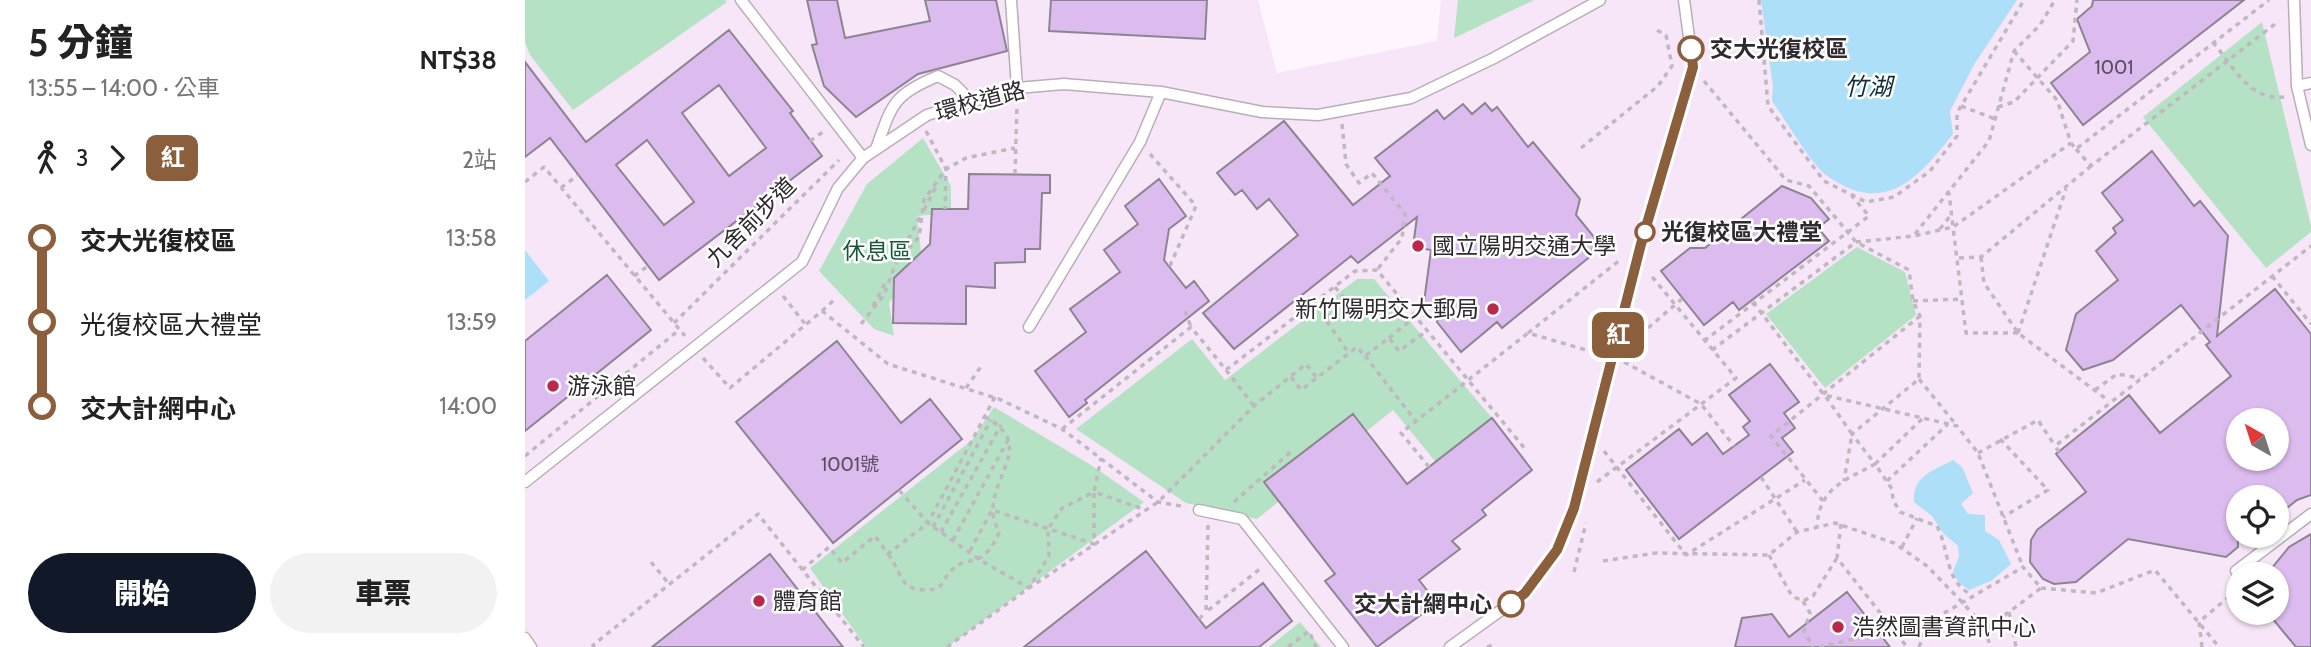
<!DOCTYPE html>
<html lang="zh-TW">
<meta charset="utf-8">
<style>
:root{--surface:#fff;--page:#f2f2f2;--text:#222;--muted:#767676;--accent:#111827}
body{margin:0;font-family:Cabin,"Noto Sans TC",sans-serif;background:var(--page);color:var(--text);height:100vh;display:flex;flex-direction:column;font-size:26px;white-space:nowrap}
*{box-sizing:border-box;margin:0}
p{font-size:23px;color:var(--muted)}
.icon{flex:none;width:38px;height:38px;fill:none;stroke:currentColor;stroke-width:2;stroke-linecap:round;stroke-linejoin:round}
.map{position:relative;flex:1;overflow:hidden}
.sheet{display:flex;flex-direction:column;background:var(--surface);width:525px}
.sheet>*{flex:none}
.badge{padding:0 14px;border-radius:10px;font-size:24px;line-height:46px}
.needle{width:46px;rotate:321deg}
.controls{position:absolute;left:1701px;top:408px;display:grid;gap:14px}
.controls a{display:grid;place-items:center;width:63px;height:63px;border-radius:50%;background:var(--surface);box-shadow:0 2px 5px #0004;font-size:35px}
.map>.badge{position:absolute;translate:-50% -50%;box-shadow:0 0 0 4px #fff}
.legs{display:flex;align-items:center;gap:10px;height:77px;padding:0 28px;font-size:23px}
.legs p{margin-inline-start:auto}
.head{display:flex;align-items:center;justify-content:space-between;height:119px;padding:0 28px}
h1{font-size:38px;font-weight:800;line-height:52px}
.cta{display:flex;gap:14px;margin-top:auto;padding:14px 28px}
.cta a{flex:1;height:80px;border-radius:42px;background:var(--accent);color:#fff;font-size:28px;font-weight:800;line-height:80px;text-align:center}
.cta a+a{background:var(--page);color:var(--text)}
ul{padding:0 28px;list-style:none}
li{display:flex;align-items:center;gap:24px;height:84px;font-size:26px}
li i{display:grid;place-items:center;width:10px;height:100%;margin:0 9px;background:currentColor}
li i::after{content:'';width:18px;height:18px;margin:-9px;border:5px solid;border-radius:50%;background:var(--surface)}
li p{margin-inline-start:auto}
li:first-child i{background:linear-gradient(#0000 50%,currentColor 0)}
li:last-child i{background:linear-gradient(currentColor 50%,#0000 0)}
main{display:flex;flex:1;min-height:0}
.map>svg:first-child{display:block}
.built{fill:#f7e6f8;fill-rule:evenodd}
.green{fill:#b5e1c4}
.water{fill:#addff8}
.building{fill:#dcbbee;stroke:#8c8591;stroke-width:2;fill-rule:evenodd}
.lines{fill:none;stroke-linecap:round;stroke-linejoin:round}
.lane-casing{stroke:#b9aeb9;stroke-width:13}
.path{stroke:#c0b8c0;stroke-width:3.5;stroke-dasharray:5 5;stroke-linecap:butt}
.lane{stroke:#fff;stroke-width:10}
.line-1-casing{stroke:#fff;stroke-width:16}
.line-1{stroke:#8b5e3c;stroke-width:10}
.stop-1-dot{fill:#fff;stroke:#8b5e3c;stroke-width:3.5}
.poi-dot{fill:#ba294c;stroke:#fff;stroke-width:2.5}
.labels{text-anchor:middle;stroke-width:5;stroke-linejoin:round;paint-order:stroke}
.number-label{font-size:19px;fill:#5a4e5e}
.stop-label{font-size:23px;font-weight:bold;fill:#2e2a2e;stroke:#fff;text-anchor:start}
.street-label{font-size:23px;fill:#2e2a2e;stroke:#fff}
.poi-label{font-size:23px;fill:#2e2a2e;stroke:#fff;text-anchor:start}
.park-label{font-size:23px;fill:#175836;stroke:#fff}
.water-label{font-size:24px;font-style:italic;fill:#102e3c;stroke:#fff}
</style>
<main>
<section class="sheet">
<div class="head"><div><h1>5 分鐘</h1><p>13:55 – 14:00 · 公車</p></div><b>NT$38</b></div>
<div class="legs"><svg class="icon" aria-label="walk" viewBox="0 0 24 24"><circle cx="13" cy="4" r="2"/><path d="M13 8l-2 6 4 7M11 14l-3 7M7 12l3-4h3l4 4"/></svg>3<svg class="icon" aria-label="forward" viewBox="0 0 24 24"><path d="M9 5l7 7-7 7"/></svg><b class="badge" style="background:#8b5e3c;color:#fff">紅</b><p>2站</p></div>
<ul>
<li><i style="color:#8b5e3c"></i><b>交大光復校區</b><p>13:58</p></li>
<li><i style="color:#8b5e3c"></i><span>光復校區大禮堂</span><p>13:59</p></li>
<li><i style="color:#8b5e3c"></i><b>交大計網中心</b><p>14:00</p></li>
</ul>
<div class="cta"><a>開始</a><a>車票</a></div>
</section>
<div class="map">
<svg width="1786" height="647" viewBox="0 0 1786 647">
<rect width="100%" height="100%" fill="#fff5ff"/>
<path class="built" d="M0 0H733L752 73 912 41 916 0H1786V647H0ZM1713 420H1752V458H1713ZM1713 497H1752V536H1713ZM1713 574H1752V612H1713Z"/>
<path class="green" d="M0 0H200L202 2 48 110 5 55 0 42Z
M933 0H1009L929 38Z
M1737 22 1786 226V232L1741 268 1618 117Z
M398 138 426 186V213L392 216 397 261 364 303 369 336 349 329 294 271 342 184Z
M1332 247 1380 272 1391 315 1300 388 1241 314Z
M832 279H849L967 418 924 478 868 410 732 519 661 503 551 429 667 339 700 380Z
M469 407 566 465 619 502 422 647H341L285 568 447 440Z
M775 622 796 647H744Z"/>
<path class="water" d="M1236 0H1492L1450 63 1425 111 1428 134C1392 180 1359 217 1301 175 1286 164 1260 119 1247 101L1248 87Z
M0 250 24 281 0 300Z
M1428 460 1437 467 1448 493 1436 504 1443 514 1460 515V531L1474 540 1486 564 1466 581 1444 590 1433 582 1428 571 1434 557 1433 546 1418 533 1407 516 1389 502C1387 476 1408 471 1428 460Z"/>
<path class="building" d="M282 0H312L320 38 405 21 400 0H471L482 51 393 74 331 117 299 86 287 45 292 44Z
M526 0H682L680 39 524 31Z
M1568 0H1719L1558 125 1526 83 1565 52 1552 19 1567 6Z
M204 30 268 111 265 113 297 156 134 280 25 138 0 157V62L61 142ZM194 85 241 148 204 176 157 113ZM122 140 169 202 139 225 91 165Z
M960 103 967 111 972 107 1003 147 1008 142 1055 199 1051 215 1069 237 1067 255 977 328 972 322 936 352 912 322 915 305 899 302 906 250 888 247 892 217 833 263 826 256 709 349 678 313 773 235 744 199 732 209 717 190 710 195 692 173 759 121 828 205 865 176 850 158 912 110 919 119 938 104 947 114Z
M1627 151 1669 206 1675 201 1703 236 1692 336 1750 289 1786 334V495L1772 500 1752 516V497H1713V547L1701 557 1603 539 1551 582 1529 584 1518 579 1505 562 1506 540 1512 530 1561 492 1531 454 1604 395 1635 433 1706 376 1681 345 1685 342 1656 305 1588 360 1558 370 1541 350 1551 314 1593 280 1571 251 1591 233 1588 228 1598 220 1577 193ZM1713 420H1752V458H1713Z
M444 174 525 175V193H517L515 249H500V262L470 263V288L441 286V324L368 323 369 278 405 244 407 209H443Z
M634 179 661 216 644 229 639 260 661 288 669 281 684 301 560 400 562 403 544 417 510 371 561 332 545 309 595 272 579 250 613 224 600 206Z
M1257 186 1286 198 1304 219 1293 228 1304 241 1214 310 1208 302 1179 325 1136 271 1165 248H1180Z
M82 275 126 330 0 431V341Z
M312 341 376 423 405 399 437 439 308 543 211 422Z
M1245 364 1274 402 1259 413 1270 428 1257 438 1268 452 1154 539 1101 470 1154 429 1167 445 1182 433 1198 454 1224 435 1218 427 1225 421 1204 395Z
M828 414 882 484 967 418 1007 470 957 510 961 515 927 541 935 549 894 580 912 603 852 647 800 581 810 574 739 482Z
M1786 534V647H1771L1742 612H1752V574H1742L1764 547Z
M621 551 681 628 738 583 767 621 734 647H499Z
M245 554 318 647H127Z
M1322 592 1365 647H1210L1217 618 1247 614 1264 637Z"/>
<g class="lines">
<defs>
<path id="lane" d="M216 0 338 158
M486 0 492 88
M1769 0 1772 86 1786 145
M1772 86 1786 83
M351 149C367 105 367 95 413 76L430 85 447 102
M504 327 615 142 636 92
M0 482 277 262 313 188 338 158 402 115 492 88 539 84 636 92 737 112 793 115 815 111 886 98 969 58 1075 0
M674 510 717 519 818 647
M1711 571 1786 514
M0 638 6 647
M925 647 1000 593 1033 550 1049 507 1116 244 1168 67 1159 0"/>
</defs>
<use href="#lane" class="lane-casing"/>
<path class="path" d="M1234 0 1243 106 1299 181 1341 202 1369 197 1405 171 1432 136V113L1499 0
M1688 42C1707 65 1724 101 1759 97
M1489 51 1532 100 1546 143 1551 149 1744 0
M1179 81 1261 180 1284 186 1331 242 1384 270 1388 301 1395 316 1394 379 1327 434 1350 464C1319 481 1294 488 1292 527
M1436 106 1470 119
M1473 107 1489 102 1548 41 1552 0
M817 124 821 164 834 183 847 173 880 214 877 238 852 270
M401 131 421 169 420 209
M285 141 298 132
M1056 148 1133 86 1147 66 1141 35 1128 28
M1551 149 1566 166 1754 21
M625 154 671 206 644 268
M490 174 492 104
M0 182 19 167 160 336
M36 188 53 175
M399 210 413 183
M1415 229 1425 216
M1390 234 1464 141 1489 51 1515 25 1530 0
M374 257 395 217
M1456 257 1459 283 1493 333 1584 401
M1434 258 1456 257 1566 166
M109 276 123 266
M1747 276 1786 324
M810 287 822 302 800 319 824 353
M258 296 281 325
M1388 301 1438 299
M1228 302 1299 395 1432 426 1453 453 1498 567
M348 306 362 279
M297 311 311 298
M660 311 666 327
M149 323 314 160
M336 324 359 295 371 263 394 237 399 200 421 169 441 158 490 148
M1003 333 1095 260
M1493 333H1441L1428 227 1546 143
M1493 333 1541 189
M864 338 891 316
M1108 341 1158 298
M1179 341 1344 216 1327 196
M1187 350 1331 242 1389 236 1428 227 1424 193
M840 356 890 420
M178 358 205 388 297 311 363 364 474 399 537 429 633 502 661 507
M1099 362 1176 404 1209 446
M701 370 729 406
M766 377 776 390 832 347 840 356 864 338 874 351 903 330
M1394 379 1432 426
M441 388 457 365
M1570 390 1592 374 1615 378
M470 397 403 523 455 560 504 588 524 556 523 529 537 508 569 492 576 458
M1301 397 1327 434 1319 481
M1397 419 1350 464 1367 489 1368 500 1375 512 1412 526C1425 551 1419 581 1447 595
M537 429 666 327 701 370 830 271 852 270 1001 450
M1475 439 1523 490 1478 517
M1079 451 1161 555 1280 480
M1534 452 1530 446 1786 246
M1453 453 1513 420 1530 446
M0 456 154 330
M904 467 876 433 1003 333 1075 354
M1236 477 1272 532
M1362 481 1423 424
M1072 482 1211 378 1124 273
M1298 501 1246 436 1395 316
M709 502 769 449
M1316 524 1312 558 1382 647
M683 525 681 612 736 568
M408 527 466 420
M416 532 476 425
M428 540 483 440
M1377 547 1392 518
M445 551 467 510 569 544V492L621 510
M363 554C381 579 373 593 412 589 419 583 420 577 426 571 443 552 455 573 474 533 471 525 467 515 468 507 471 470 508 443 460 417
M1244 555 1267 596 1278 601 1288 596 1312 558
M1078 561 1131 553 1244 555 1272 532 1310 523 1369 543 1402 566 1437 602 1461 629 1465 647
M126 562 144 584
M277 570 304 547 317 563 350 536 363 554 403 523 374 490
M1049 572 1061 523
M1516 588 1571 593 1630 570 1694 647
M1278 601 1285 613 1279 631 1288 647
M1484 612 1491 647
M674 619 681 612
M70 647 68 645 233 514 339 647
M422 647 504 588 633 502 729 406 781 364 792 378
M763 647 784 631 791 647
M962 647 968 645
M1294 647 1404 622 1498 567 1516 588 1461 629
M1394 647 1404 622
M1677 647 1674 622 1713 589"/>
<use href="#lane" class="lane"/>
</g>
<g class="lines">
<defs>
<path id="line-1" d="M986 604 1000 593 1032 550 1049 508 1116 244 1168 67 1166 49"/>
</defs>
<use href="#line-1" class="line-1-casing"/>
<use href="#line-1" class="line-1"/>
</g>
<g class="stop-1-dot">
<circle cx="1166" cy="49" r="12"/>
<circle cx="1120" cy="232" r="9"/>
<circle cx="986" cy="604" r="12"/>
</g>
<g class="poi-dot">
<circle cx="893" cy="246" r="7"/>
<circle cx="968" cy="309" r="7"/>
<circle cx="28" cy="386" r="7"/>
<circle cx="234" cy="601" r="7"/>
<circle cx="1313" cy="627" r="7"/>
</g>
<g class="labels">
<g class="number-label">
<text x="1589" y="74">1001</text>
<text x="325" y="471">1001號</text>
</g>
<g class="stop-label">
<text x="1185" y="57">交大光復校區</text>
<text x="1136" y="240">光復校區大禮堂</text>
<text x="967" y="612" text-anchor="end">交大計網中心</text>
</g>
<g class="street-label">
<text transform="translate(455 101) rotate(-15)" y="8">環校道路</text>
<text transform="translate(226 222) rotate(-45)" y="8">九舍前步道</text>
</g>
<g class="poi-label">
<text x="907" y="254">國立陽明交通大學</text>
<text x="954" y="317" text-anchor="end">新竹陽明交大郵局</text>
<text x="42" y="394">游泳館</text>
<text x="248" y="609">體育館</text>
<text x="1327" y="635">浩然圖書資訊中心</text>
</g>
<g class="park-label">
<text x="352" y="259">休息區</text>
</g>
<g class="water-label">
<text x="1343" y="95">竹湖</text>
</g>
</g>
</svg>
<div class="controls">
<a><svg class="needle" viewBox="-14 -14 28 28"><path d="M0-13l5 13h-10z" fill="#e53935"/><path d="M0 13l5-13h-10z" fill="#767676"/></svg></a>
<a><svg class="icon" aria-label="locate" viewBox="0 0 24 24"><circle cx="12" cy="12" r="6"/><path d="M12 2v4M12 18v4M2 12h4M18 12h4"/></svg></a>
<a><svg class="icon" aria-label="layers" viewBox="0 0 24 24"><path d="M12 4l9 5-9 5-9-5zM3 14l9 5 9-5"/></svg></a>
</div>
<b class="badge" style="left:1093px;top:335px;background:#8b5e3c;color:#fff">紅</b>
</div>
</main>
